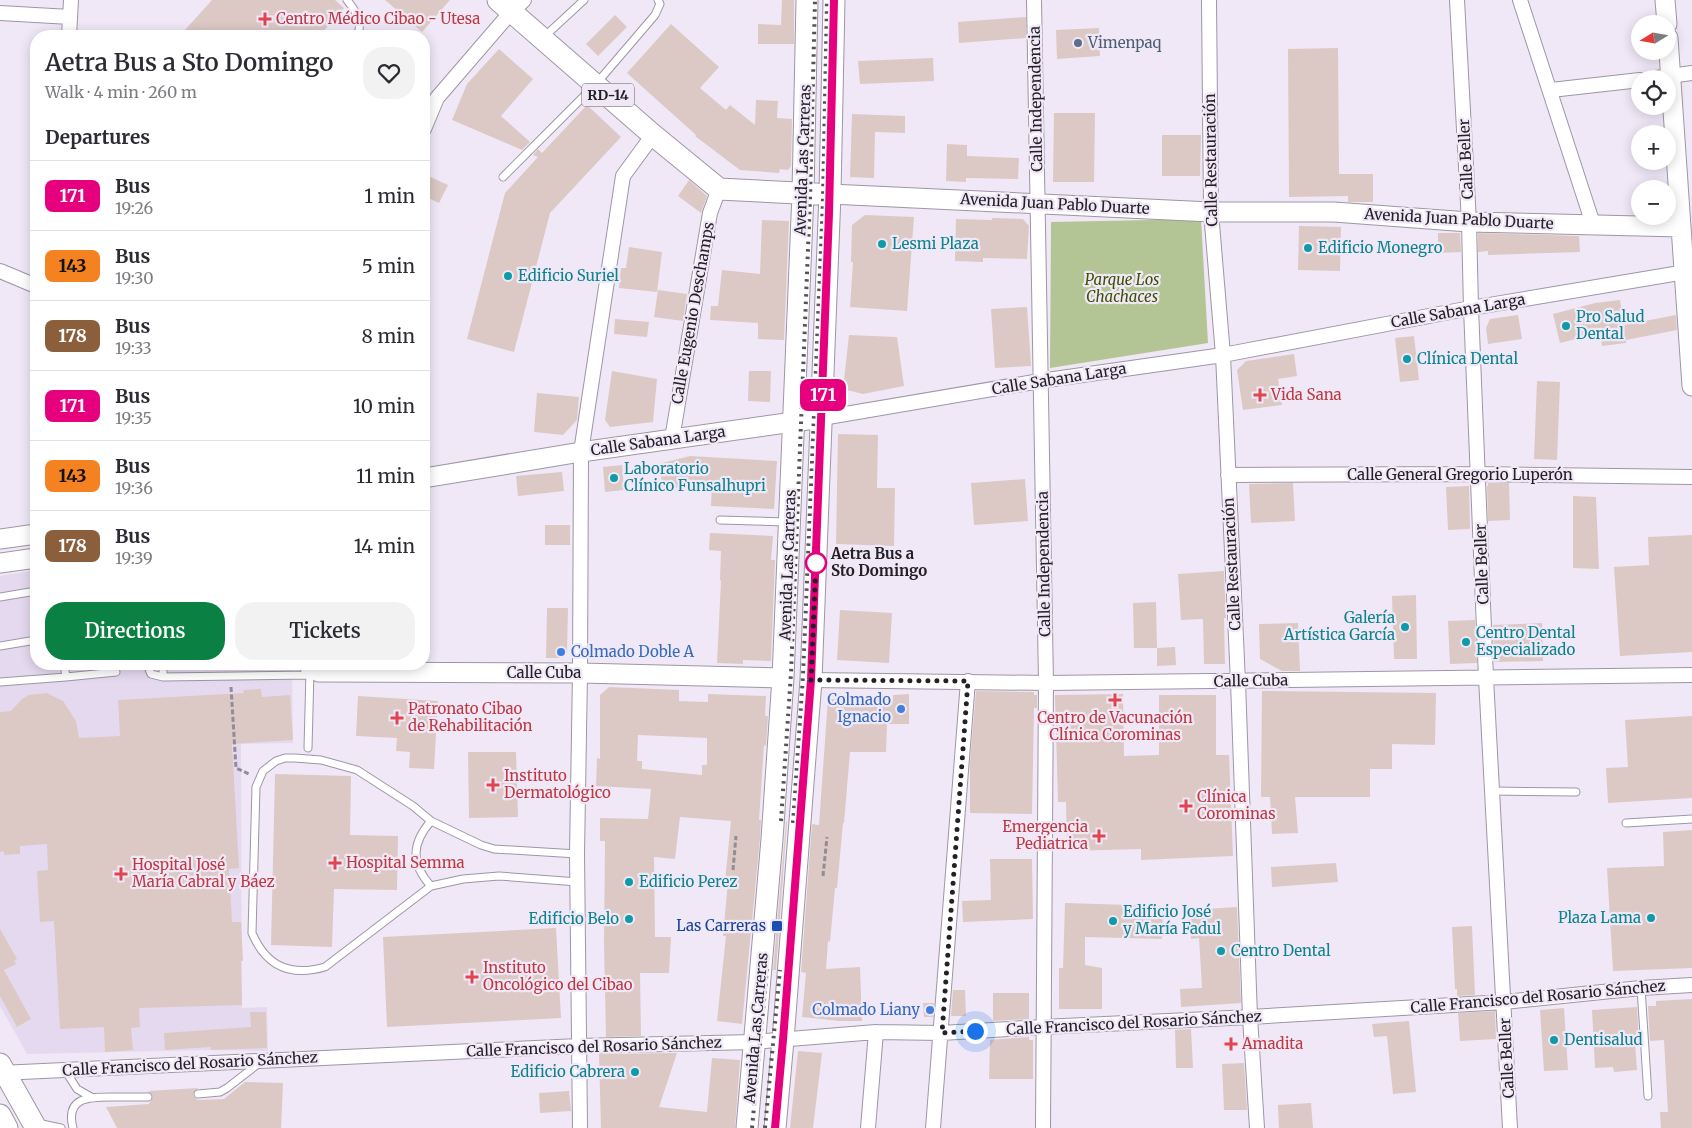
<!DOCTYPE html>
<meta charset="utf-8">
<style>
:root{--surface:#fff;--page:#f2f2f3;--text:#2b2b33;--muted:#7c7c81;--line:#e1e1e2;--accent:#0b8043}
body{margin:0;font-family:Merriweather,serif;background:var(--page);color:var(--text);height:100vh;display:flex;flex-direction:column;font-size:19px;white-space:nowrap}
*{box-sizing:border-box;margin:0}
p{font-size:16px;color:var(--muted)}
.icon{flex:none;width:28px;height:28px;fill:none;stroke:currentColor;stroke-width:2;stroke-linecap:round;stroke-linejoin:round}
.map{position:relative;flex:1;overflow:hidden}
.side{position:absolute;left:30px;top:30px;width:400px;height:640px;display:flex;flex-direction:column;background:var(--surface);border-radius:20px;box-shadow:0 2px 12px #0003}
.side>*{flex:none}
.badge{padding:0 10px;border-radius:8px;font-size:18px;line-height:32px}
.needle{width:32px;rotate:259deg}
.buttons{position:absolute;left:1631px;top:15px;display:grid;gap:10px}
.buttons a{display:grid;place-items:center;width:45px;height:45px;border-radius:50%;background:var(--surface);box-shadow:0 2px 12px #0003;font-size:25px}
.you{position:absolute;width:25px;height:25px;margin:-12px;border:4px solid #fff;border-radius:50%;background:#1a73e8;box-shadow:0 0 0 8px #1a73e833}
.map>.badge{position:absolute;translate:-50% -50%;box-shadow:0 0 0 2px #fff}
h2{padding:0 15px;font-size:19px;line-height:45px}
.round{display:grid;place-items:center;flex:none;width:52px;height:52px;border-radius:20px;background:var(--page)}
.overview{display:flex;align-items:center;justify-content:space-between;height:85px;padding:0 15px}
h1{font-size:24px;font-weight:600;line-height:38px}
.primary-button{display:flex;gap:10px;margin-top:auto;padding:10px 15px}
.primary-button a{flex:1;height:58px;border-radius:20px;background:var(--accent);color:#fff;font-size:20px;font-weight:600;line-height:58px;text-align:center}
.primary-button a+a{background:var(--page);color:var(--text)}
ul{padding:0;list-style:none}
li{display:flex;align-items:center;gap:15px;height:70px;padding:0 15px;border-top:1px solid var(--line)}
li div{flex:1}
li b{display:block;font-size:19px}
li em{font-style:normal}
li .badge{min-width:55px;font-weight:700;text-align:center}
.map>svg:first-child{display:block}
.built{fill:#e5d9ef}
.green{fill:#b3c594}
.building{fill:#dcc9c5;fill-rule:evenodd}
.lines{fill:none;stroke-linecap:round;stroke-linejoin:round}
.lane-casing{stroke:#9e96a4;stroke-width:9}
.street-casing{stroke:#9e96a4;stroke-width:16}
.secondary-casing{stroke:#9e96a4;stroke-width:21}
.primary-casing{stroke:#9e96a4;stroke-width:23}
.path{stroke:#928c97;stroke-width:3;stroke-dasharray:5 2.5;stroke-linecap:butt}
.lane{stroke:#fff;stroke-width:7}
.street{stroke:#fff;stroke-width:14}
.secondary{stroke:#fff;stroke-width:19}
.primary{stroke:#fff;stroke-width:21}
.rail{stroke:#555159;stroke-width:4;stroke-dasharray:2.5 5;stroke-linecap:butt}
.line-casing{stroke:#fff;stroke-width:11}
.line{stroke:#e6007e;stroke-width:8}
.walk{stroke:#232026;stroke-width:5;stroke-dasharray:0 9}
.health-dot{fill:#e0444e;stroke:#f0e8f7;stroke-width:2}
.service-dot{fill:#5c6f8a;stroke:#f0e8f7;stroke-width:2}
.culture-dot{fill:#0f9aa8;stroke:#f0e8f7;stroke-width:2}
.stop-dot{fill:#fff;stroke:#e6007e;stroke-width:2.5}
.shop-dot{fill:#3f7fe0;stroke:#f0e8f7;stroke-width:2}
.transit-dot{fill:#1a4fb4;stroke:#f0e8f7;stroke-width:2}
.labels{text-anchor:middle;stroke-width:4.5;stroke-linejoin:round;paint-order:stroke}
.shield{fill:#f0e8f7;stroke:#605c65;stroke-width:1}
.shield-label{font-size:14px;font-weight:bold;fill:#232026}
.health-label{font-size:15px;fill:#be3a42;stroke:#f0e8f7;text-anchor:start}
.service-label{font-size:15px;fill:#4e5e75;stroke:#f0e8f7;text-anchor:start}
.street-label{font-size:15px;fill:#232026;stroke:#f0e8f7}
.culture-label{font-size:15px;fill:#0d838f;stroke:#f0e8f7;text-anchor:start}
.park-label{font-size:15px;font-style:italic;fill:#3c5001;stroke:#f0e8f7}
.stop-label{font-size:15px;font-weight:bold;fill:#232026;stroke:#f0e8f7;text-anchor:start}
.shop-label{font-size:15px;fill:#366cbe;stroke:#f0e8f7;text-anchor:end}
.transit-label{font-size:15px;fill:#164399;stroke:#f0e8f7;text-anchor:end}
</style>
<div class="map">
<svg width="1692" height="1128" viewBox="0 0 1692 1128">
<rect width="100%" height="100%" fill="#f0e8f7"/>
<path class="built" d="M36 570V664H292L293 743 241 744 242 1008 267 1007 268 1051 210 1050 27 1054 0 1006V576Z"/>
<path class="green" d="M1201 219 1208 343 1050 368 1051 222Z"/>
<path class="building" d="M212 0H335L344 8 319 36H192L185 30Z
M385 0H450L422 32Z
M782 0H794V44H758V24L781 25Z
M615 15 627 27 598 56 586 44Z
M1026 17V38L959 43 958 22Z
M671 24 719 67 700 88 726 110 730 105 755 125 756 100 778 101 777 118 792 119 791 166 788 170 780 169 779 173 740 170 695 136 696 135 627 73Z
M1099 28 1100 56 1057 59 1056 30Z
M1338 48 1339 174H1373V202H1348V196L1289 197 1288 49Z
M499 49 533 79 501 116 530 142 522 150 452 120 467 84Z
M933 58 934 81 860 84 858 61Z
M587 105 621 137 550 213 514 352 467 339 505 193 538 157 533 155 538 149 542 153Z
M1054 113H1095L1094 182H1053Z
M852 114 905 116V133L875 132 874 178 850 177Z
M1162 135H1201L1200 176H1162Z
M947 144 967 145V156L1019 158 1018 179 966 178V182L946 181Z
M424 174 448 185 439 203 424 196Z
M689 180 707 196 701 213 678 196Z
M865 215 914 217 907 311 850 307 853 262H851L852 225Z
M992 218 1023 219 1029 226 1027 259 983 258V262L955 261 956 219 992 220Z
M762 220 789 221 784 340 758 339V323L710 320 711 306H718L722 270 760 274Z
M1299 226 1341 227 1340 271 1298 270Z
M1438 233H1460L1461 252 1438 253Z
M1478 233 1579 236 1580 252 1488 255V251L1478 252Z
M629 247 662 252 657 292 619 288 621 268H626Z
M658 290 687 294 683 321 654 317Z
M1620 300 1624 325 1676 315 1677 330 1626 340V343L1602 346 1600 333 1560 343 1553 314 1595 303Z
M1027 307 1031 366 995 368 991 309Z
M1518 315 1522 339 1488 344 1486 328 1490 319Z
M615 319 649 322 647 337 614 334Z
M849 335 897 337 904 386 863 394 843 389Z
M1414 336 1419 380 1400 382 1395 338Z
M1294 354 1297 376 1278 379 1282 405 1243 410 1237 370 1246 361Z
M612 371 657 379 653 422 610 427 605 420Z
M749 371H771L770 402 748 401Z
M1537 381 1560 382 1557 460 1534 459Z
M537 393 579 397 577 420 563 435 534 432Z
M838 434 878 435 877 488H895L894 546 836 544Z
M690 456 777 461 774 509 711 506 712 482 696 481 679 484 680 487 664 490 658 464Z
M622 465 624 490 605 492 603 467Z
M562 472 564 491 518 496 516 476Z
M1025 479 1028 521 974 525 971 483Z
M1293 483 1295 521 1251 523 1249 484Z
M1488 483H1509L1510 520 1488 521 1487 486H1488Z
M1469 486 1470 529 1448 530 1446 487Z
M1573 496 1596 497 1599 569 1573 568Z
M545 525H570V545H545Z
M710 533 773 536 771 560H775L771 661 743 660V664L717 663 721 581 720 580 721 551 709 550Z
M1692 535V652L1620 656 1614 567 1649 565 1648 537Z
M1224 571 1226 618H1224L1225 664H1204L1203 619 1181 620 1178 574Z
M1416 595 1417 659H1394L1392 596Z
M1156 602 1157 648H1134L1133 603Z
M547 608H568L567 652 562 658H546Z
M840 610 892 613 889 663 837 660Z
M1475 620 1477 663 1450 664 1448 621Z
M1298 623 1300 671H1282L1260 659 1259 624Z
M1542 623 1543 661 1494 662 1493 625Z
M1175 647 1176 665 1157 666V648Z
M609 687 679 690V701L708 702V694L766 696 765 716H768L766 746 764 745 759 820H761L760 838 742 1024 717 1021 726 936H723L728 881H725L731 821 680 817 675 859 654 857 655 937H671L669 973H640L641 1036 606 1037 604 944 605 841H600V818L648 819 651 789 596 786 597 758 600 759V695ZM638 735 707 738V765H702V775L642 769V761H637Z
M261 689 262 697 290 695 293 740 232 744 239 868 229 869 232 922H241L243 961H241L242 1005 139 1008 140 1027 131 1028 133 1050 105 1052 104 1027 60 1029 54 921 40 922 37 871 48 870 47 844 20 846V854L4 855V851L0 852V712L11 711 22 699 29 695 47 693 63 701 76 721 79 738 120 736 118 700 244 693 243 690Z
M976 691 1034 692V695H1037V708H1034L1032 814 970 813V763Z
M1262 691 1436 693 1435 745 1392 744V769H1370V797H1295L1298 833 1272 834 1270 797H1261Z
M909 694V724H887L886 752H850L844 823H843L837 888H835L830 942 828 941 826 969 860 967 862 1021H840L802 1017 806 973 801 972 812 824 819 825 828 699 866 701V700H893V695Z
M1123 694 1124 756 1159 755V695H1216V755H1229L1233 856 1141 860V849L1067 851 1066 802H1058L1055 695Z
M358 696 438 701 434 769 409 768 410 752 396 751 397 738 356 736Z
M1692 716V798L1608 803 1606 768 1628 767 1625 720Z
M468 752H516L518 817 469 818Z
M275 774 351 776 350 835 398 836 397 890 334 889 332 947 271 945Z
M786 822H787L776 970H773Z
M1692 830V968L1613 971 1607 868 1664 866 1663 832Z
M990 859H1032L1033 919 963 922 962 901 991 900Z
M1336 863 1338 882 1272 887 1271 867Z
M1065 903 1163 906 1162 939 1085 937V965L1102 968V1009H1059V968H1063Z
M1237 907 1241 1003 1181 1007 1180 989 1202 988 1199 938 1191 939 1190 910Z
M1472 926 1475 995 1457 996V989H1455L1452 927Z
M556 928 561 1018 387 1027 383 937Z
M0 929 17 959 14 961 16 964 4 970 31 1019 17 1027 0 996Z
M953 990H965L966 1016H951Z
M993 993H1029V1019L993 1021Z
M1692 999V1128H1661L1660 1112H1668L1664 1040 1650 1041 1648 1006H1656V1001Z
M923 1003H934L933 1017H924Z
M1637 1007 1639 1041 1635 1042 1637 1070 1614 1072 1613 1067 1595 1068 1592 1010Z
M1564 1008 1568 1070 1544 1071 1540 1010Z
M1495 1011 1496 1039 1460 1041 1458 1013Z
M250 1012H266L267 1048 211 1050V1047L165 1050 164 1033 251 1027Z
M1409 1021 1416 1092 1393 1094 1387 1036 1374 1037 1372 1024Z
M1191 1029 1193 1068H1176L1175 1030Z
M1029 1037V1040H1033V1079H989L990 1040Z
M798 1051 822 1053 813 1128H790Z
M677 1053 659 1107 707 1112 712 1058 740 1060 735 1128H601L599 1054Z
M1244 1063 1247 1110H1224L1222 1064Z
M245 1082 283 1083 281 1128H117L106 1107 149 1104 153 1097 148 1091 198 1088 193 1094 194 1097 198 1100 224 1099Z
M569 1091 571 1111 540 1113 539 1093Z
M1311 1103 1313 1128H1279L1278 1105Z"/>
<g class="lines">
<defs>
<path id="lane" d="M347 0C356 12 364 21 357 36
M544 37 584 0
M503 177 596 84 655 15 660 4 658 0
M720 520 786 522
M0 597 36 591
M0 646 36 640
M64 664 66 677
M147 664 151 674 163 677 310 675
M163 664V677
M0 682 66 677 116 672
M308 748 310 671
M1492 791 1576 792
M431 821C411 844 411 864 431 886
M1626 823 1692 819
M577 854 494 849 481 845 431 821 413 806 357 770 321 760 295 758H285L276 761 263 771 256 787 252 933C266 966 290 977 325 967L431 886 463 879 499 876 578 882
M1641 988 1648 1096
M65 1070 77 1089 91 1097
M198 1094 220 1092 227 1088 258 1064
M37 1123 61 1128
M73 1128C65 1097 89 1097 112 1097 124 1097 136 1097 148 1097"/>
<path id="street" d="M1034 0 1046 683 1043 1128
M1209 0 1211 212 1223 355 1238 682 1250 1017 1257 1128
M1457 0 1469 222 1471 308 1486 678 1510 1128
M1520 0 1593 224
M0 13 70 17
M69 36 71 0
M1649 79 1692 73
M1551 90 1640 80
M424 129 437 98 511 12 524 0
M0 271 36 286
M822 418 1040 381 1223 355 1471 308 1692 271
M672 439 710 213 719 189
M1228 475 1478 474 1692 477
M811 680 1046 683 1692 675
M0 1073 579 1046 754 1042 876 1032 941 1033 1043 1027 1250 1017 1504 1002 1641 988 1692 985
M580 1128 577 854 580 673 581 452 623 176 653 135
M868 1128 876 1032
M933 1128 968 681"/>
<path id="secondary" d="M1665 0 1667 24
M1668 38 1692 386
M830 194 1211 212H1334L1469 222 1681 227
M424 478 581 452 822 418
M0 539 36 534
M0 563 36 558
M308 664 310 667 319 672 580 673 783 678"/>
<path id="primary" d="M498 0 653 135 719 189 817 194
M0 1064 36 1128
M0 1115 7 1128
M747 1128 772 839 783 678 803 193 807 0
M775 1128 783 1040 811 680 830 194 834 0"/>
</defs>
<use href="#lane" class="lane-casing"/>
<use href="#street" class="street-casing"/>
<use href="#secondary" class="secondary-casing"/>
<use href="#primary" class="primary-casing"/>
<path class="path" d="M231 687 236 768 249 774
M733 870 736 836
M823 876 827 837"/>
<use href="#lane" class="lane"/>
<use href="#street" class="street"/>
<use href="#secondary" class="secondary"/>
<use href="#primary" class="primary"/>
<path class="rail" d="M781 821 791 673 810 199 815 0
M793 823 803 676 823 200 827 0
M752 1128 767 969
M765 1128 780 970"/>
</g>
<g class="lines">
<defs>
<path id="line" d="M775 1128 783 1040 811 680 829 213 834 0"/>
</defs>
<use href="#line" class="line-casing"/>
<use href="#line" class="line"/>
<path class="walk" d="M816 563 811 680 968 681 942 1033 975 1031"/>
</g>
<g class="health-dot">
<path d="M262.5 11.5h5v5h5v5h-5v5h-5v-5h-5v-5h5z"/>
<path d="M1257.5 387.5h5v5h5v5h-5v5h-5v-5h-5v-5h5z"/>
<path d="M1112.5 692.5h5v5h5v5h-5v5h-5v-5h-5v-5h5z"/>
<path d="M394.5 710.5h5v5h5v5h-5v5h-5v-5h-5v-5h5z"/>
<path d="M490.5 777.5h5v5h5v5h-5v5h-5v-5h-5v-5h5z"/>
<path d="M1183.5 798.5h5v5h5v5h-5v5h-5v-5h-5v-5h5z"/>
<path d="M1096.5 828.5h5v5h5v5h-5v5h-5v-5h-5v-5h5z"/>
<path d="M332.5 855.5h5v5h5v5h-5v5h-5v-5h-5v-5h5z"/>
<path d="M118.5 866.5h5v5h5v5h-5v5h-5v-5h-5v-5h5z"/>
<path d="M469.5 969.5h5v5h5v5h-5v5h-5v-5h-5v-5h5z"/>
<path d="M1228.5 1036.5h5v5h5v5h-5v5h-5v-5h-5v-5h5z"/>
</g>
<circle class="service-dot" cx="1078" cy="43" r="5"/>
<g class="culture-dot">
<circle cx="882" cy="244" r="5"/>
<circle cx="1308" cy="248" r="5"/>
<circle cx="508" cy="276" r="5"/>
<circle cx="1566" cy="326" r="5"/>
<circle cx="1407" cy="359" r="5"/>
<circle cx="614" cy="478" r="5"/>
<circle cx="1405" cy="627" r="5"/>
<circle cx="1466" cy="642" r="5"/>
<circle cx="629" cy="882" r="5"/>
<circle cx="1651" cy="918" r="5"/>
<circle cx="629" cy="919" r="5"/>
<circle cx="1113" cy="921" r="5"/>
<circle cx="1221" cy="951" r="5"/>
<circle cx="1554" cy="1040" r="5"/>
<circle cx="635" cy="1072" r="5"/>
</g>
<circle class="stop-dot" cx="816" cy="563" r="10"/>
<g class="shop-dot">
<circle cx="561" cy="652" r="5"/>
<circle cx="901" cy="709" r="5"/>
<circle cx="930" cy="1010" r="5"/>
</g>
<rect class="transit-dot" x="771" y="920" width="12" height="12" rx="2.5"/>
<g class="labels">
<rect class="shield" x="582" y="83.5" width="52" height="23" rx="4"/>
<g class="shield-label">
<text x="608" y="100">RD-14</text>
</g>
<g class="health-label">
<text x="276" y="24">Centro Médico Cibao - Utesa</text>
<text x="1271" y="400">Vida Sana</text>
<text x="408" y="714">Patronato Cibao<tspan x="408" dy="17">de Rehabilitación</tspan></text>
<text x="1115" y="723" text-anchor="middle">Centro de Vacunación<tspan x="1115" dy="17">Clínica Corominas</tspan></text>
<text x="504" y="781">Instituto<tspan x="504" dy="17">Dermatológico</tspan></text>
<text x="1197" y="802">Clínica<tspan x="1197" dy="17">Corominas</tspan></text>
<text x="1088" y="832" text-anchor="end">Emergencia<tspan x="1088" dy="17">Pediatrica</tspan></text>
<text x="346" y="868">Hospital Semma</text>
<text x="132" y="870">Hospital José<tspan x="132" dy="17">María Cabral y Báez</tspan></text>
<text x="483" y="973">Instituto<tspan x="483" dy="17">Oncológico del Cibao</tspan></text>
<text x="1242" y="1049">Amadita</text>
</g>
<g class="service-label">
<text x="1088" y="48">Vimenpaq</text>
</g>
<g class="street-label">
<text transform="translate(1036 99) rotate(-91)" y="5">Calle Independencia</text>
<text transform="translate(1466 159) rotate(-93)" y="5">Calle Beller</text>
<text transform="translate(803 160) rotate(-88)" y="5">Avenida Las Carreras</text>
<text transform="translate(1211 160) rotate(-91)" y="5">Calle Restauración</text>
<text transform="translate(1055 204) rotate(3)" y="5">Avenida Juan Pablo Duarte</text>
<text transform="translate(1459 219) rotate(3)" y="5">Avenida Juan Pablo Duarte</text>
<text transform="translate(1458 311) rotate(-10)" y="5">Calle Sabana Larga</text>
<text transform="translate(693 313) rotate(-80)" y="5">Calle Eugenio Deschamps</text>
<text transform="translate(1059 379) rotate(-9)" y="5">Calle Sabana Larga</text>
<text transform="translate(658 441) rotate(-8)" y="5">Calle Sabana Larga</text>
<text x="1460" y="480">Calle General Gregorio Luperón</text>
<text transform="translate(1044 564) rotate(-91)" y="5">Calle Independencia</text>
<text transform="translate(1232 564) rotate(-93)" y="5">Calle Restauración</text>
<text transform="translate(1482 564) rotate(-92)" y="5">Calle Beller</text>
<text transform="translate(788 565) rotate(-88)" y="5">Avenida Las Carreras</text>
<text x="544" y="678">Calle Cuba</text>
<text transform="translate(1251 681) rotate(-1)" y="5">Calle Cuba</text>
<text transform="translate(1538 997) rotate(-5)" y="5">Calle Francisco del Rosario Sánchez</text>
<text transform="translate(1134 1023) rotate(-3)" y="5">Calle Francisco del Rosario Sánchez</text>
<text transform="translate(756 1028) rotate(-85)" y="5">Avenida Las Carreras</text>
<text transform="translate(594 1047) rotate(-2)" y="5">Calle Francisco del Rosario Sánchez</text>
<text transform="translate(1507 1058) rotate(-93)" y="5">Calle Beller</text>
<text transform="translate(190 1064) rotate(-3)" y="5">Calle Francisco del Rosario Sánchez</text>
</g>
<g class="culture-label">
<text x="892" y="249">Lesmi Plaza</text>
<text x="1318" y="253">Edificio Monegro</text>
<text x="518" y="281">Edificio Suriel</text>
<text x="1576" y="322">Pro Salud<tspan x="1576" dy="17">Dental</tspan></text>
<text x="1417" y="364">Clínica Dental</text>
<text x="624" y="474">Laboratorio<tspan x="624" dy="17">Clínico Funsalhupri</tspan></text>
<text x="1395" y="623" text-anchor="end">Galería<tspan x="1395" dy="17">Artística García</tspan></text>
<text x="1476" y="638">Centro Dental<tspan x="1476" dy="17">Especializado</tspan></text>
<text x="639" y="887">Edificio Perez</text>
<text x="1123" y="917">Edificio José<tspan x="1123" dy="17">y María Fadul</tspan></text>
<text x="1641" y="923" text-anchor="end">Plaza Lama</text>
<text x="619" y="924" text-anchor="end">Edificio Belo</text>
<text x="1231" y="956">Centro Dental</text>
<text x="1564" y="1045">Dentisalud</text>
<text x="625" y="1077" text-anchor="end">Edificio Cabrera</text>
</g>
<g class="park-label">
<text x="1122" y="285">Parque Los<tspan x="1122" dy="17">Chachaces</tspan></text>
</g>
<g class="stop-label">
<text x="831" y="559">Aetra Bus a<tspan x="831" dy="17">Sto Domingo</tspan></text>
</g>
<g class="shop-label">
<text x="571" y="657" text-anchor="start">Colmado Doble A</text>
<text x="891" y="705">Colmado<tspan x="891" dy="17">Ignacio</tspan></text>
<text x="920" y="1015">Colmado Liany</text>
</g>
<g class="transit-label">
<text x="766" y="931">Las Carreras</text>
</g>
</g>
</svg>
<div class="buttons">
<a><svg class="needle" viewBox="-14 -14 28 28"><path d="M0-13l5 13h-10z" fill="#e53935"/><path d="M0 13l5-13h-10z" fill="#7c7c81"/></svg></a>
<a><svg class="icon" aria-label="locate" viewBox="0 0 24 24"><circle cx="12" cy="12" r="6"/><path d="M12 2v4M12 18v4M2 12h4M18 12h4"/></svg></a>
<a>+</a>
<a>−</a>
</div>
<div class="you" style="left:975px;top:1031px"></div>
<b class="badge" style="left:823px;top:395px;background:#e6007e;color:#fff">171</b>
<section class="side">
<div class="overview"><div><h1>Aetra Bus a Sto Domingo</h1><p>Walk · 4 min · 260 m</p></div><a class="round"><svg class="icon" aria-label="heart" viewBox="0 0 24 24"><path d="M12 20l-8-8c-3-5 5-10 8-4 3-6 11-1 8 4z"/></svg></a></div>
<h2>Departures</h2>
<ul>
<li><span class="badge" style="background:#e6007e;color:#fff">171</span><div><b>Bus</b><p>19:26</p></div><em>1 min</em></li>
<li><span class="badge" style="background:#f58220;color:#111">143</span><div><b>Bus</b><p>19:30</p></div><em>5 min</em></li>
<li><span class="badge" style="background:#8b5e3c;color:#fff">178</span><div><b>Bus</b><p>19:33</p></div><em>8 min</em></li>
<li><span class="badge" style="background:#e6007e;color:#fff">171</span><div><b>Bus</b><p>19:35</p></div><em>10 min</em></li>
<li><span class="badge" style="background:#f58220;color:#111">143</span><div><b>Bus</b><p>19:36</p></div><em>11 min</em></li>
<li><span class="badge" style="background:#8b5e3c;color:#fff">178</span><div><b>Bus</b><p>19:39</p></div><em>14 min</em></li>
</ul>
<div class="primary-button"><a>Directions</a><a>Tickets</a></div>
</section>
</div>
